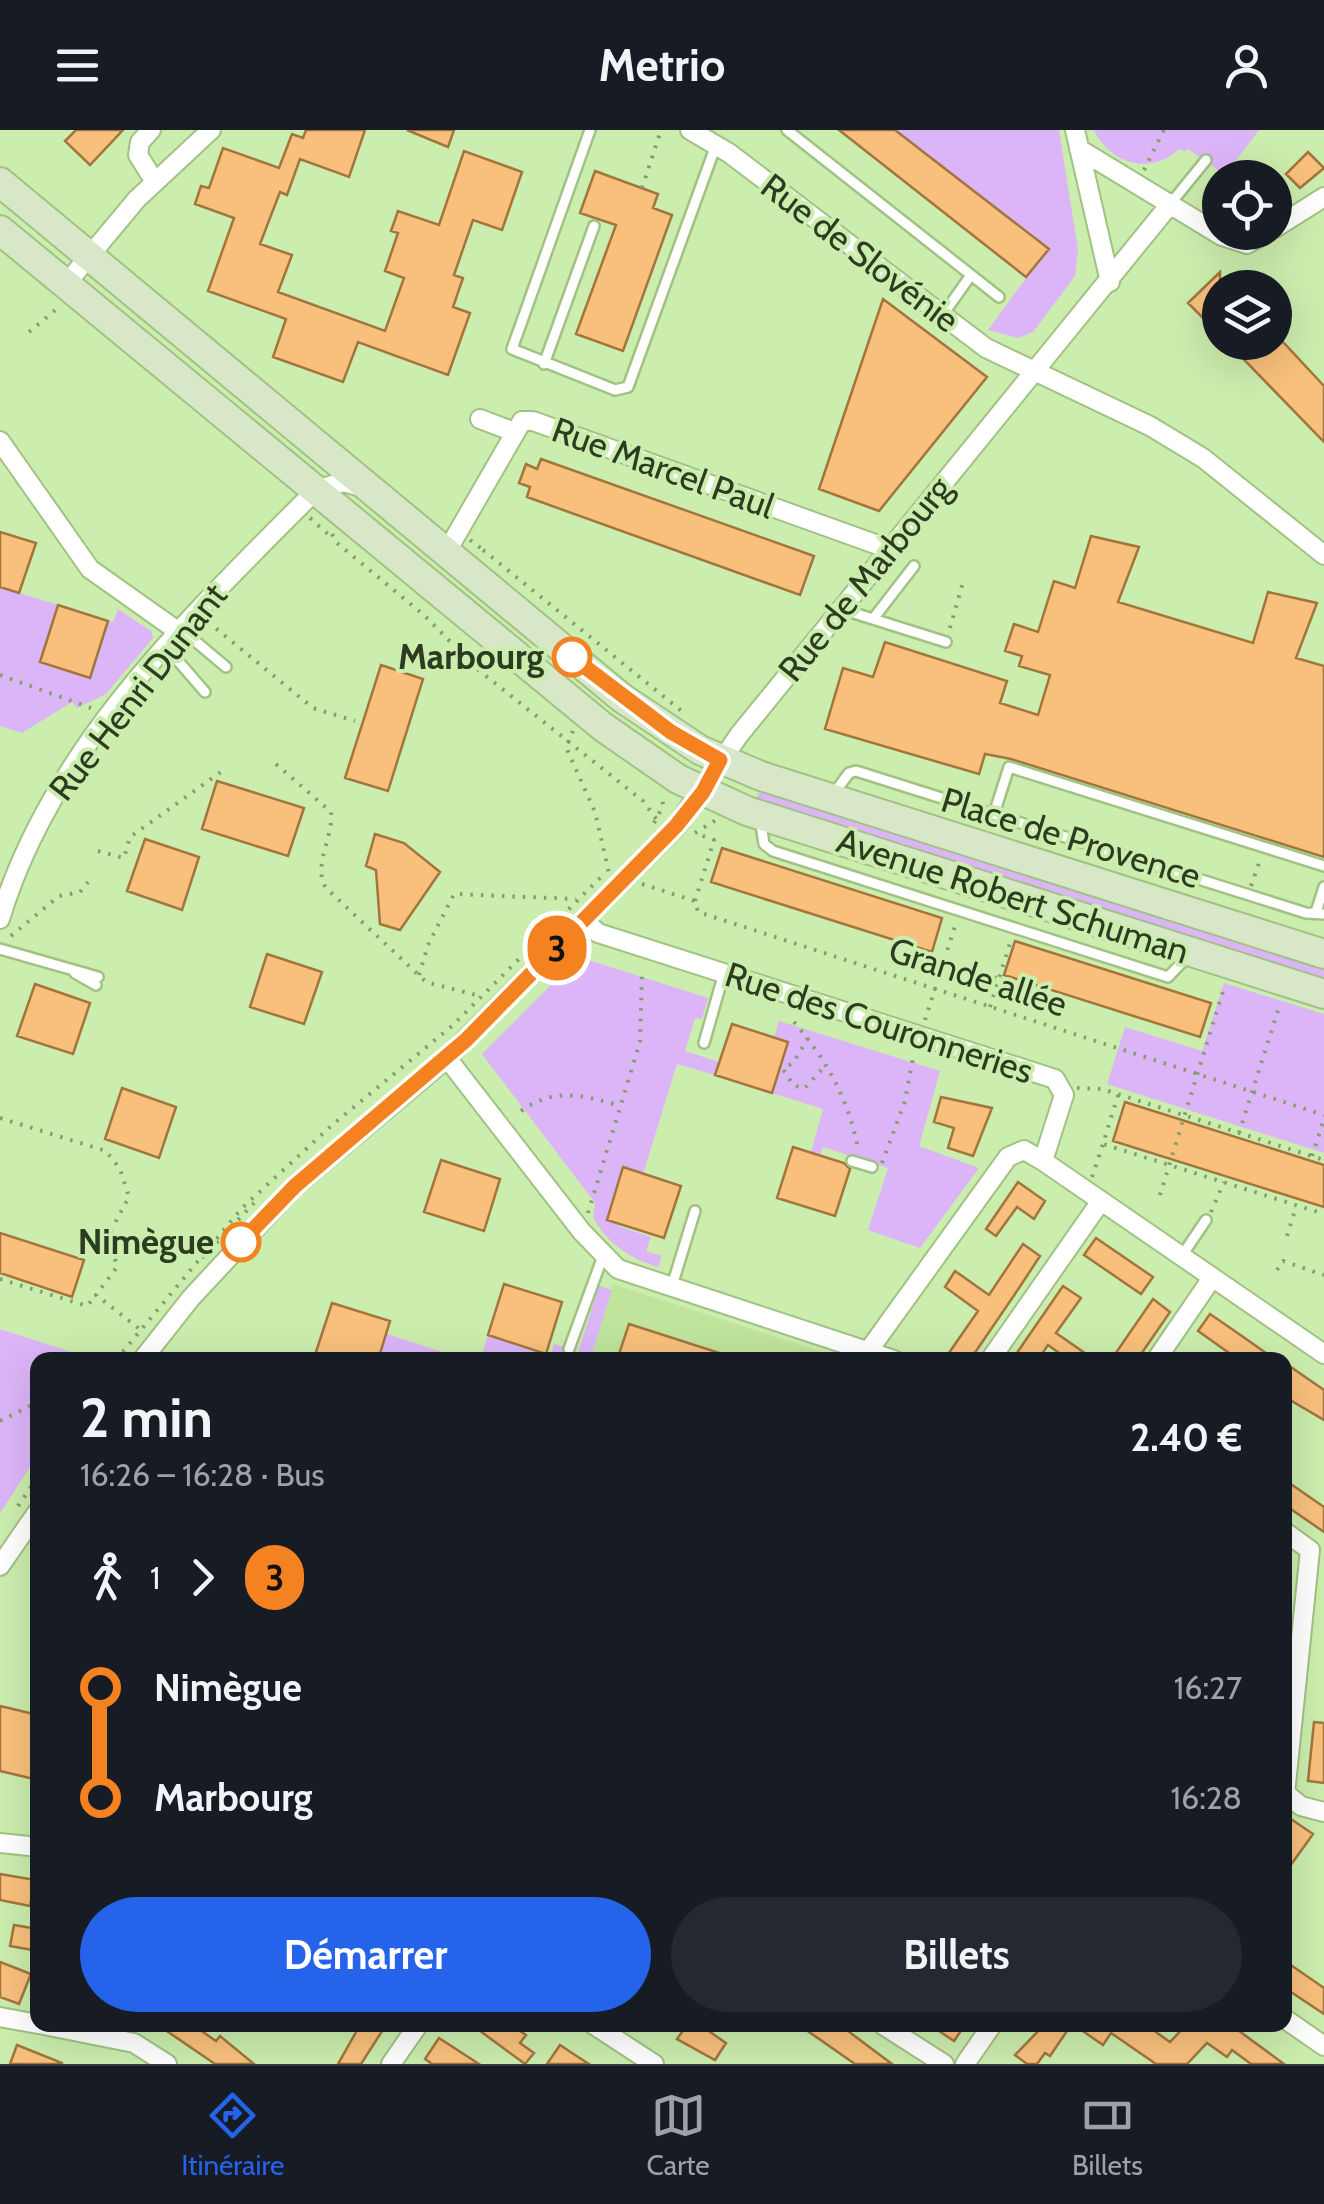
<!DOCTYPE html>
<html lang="fr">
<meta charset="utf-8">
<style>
:root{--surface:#171b24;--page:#242831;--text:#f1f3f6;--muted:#9ea1a6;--line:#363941;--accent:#2563eb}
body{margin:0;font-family:Cabin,sans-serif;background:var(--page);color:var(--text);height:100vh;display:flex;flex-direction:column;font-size:38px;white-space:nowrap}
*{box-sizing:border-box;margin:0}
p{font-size:32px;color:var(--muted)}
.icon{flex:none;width:55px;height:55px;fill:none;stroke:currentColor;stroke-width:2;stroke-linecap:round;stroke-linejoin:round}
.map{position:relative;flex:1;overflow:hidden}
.details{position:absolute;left:30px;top:1222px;width:1262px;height:680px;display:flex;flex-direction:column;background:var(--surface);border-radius:20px;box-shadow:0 10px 40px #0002}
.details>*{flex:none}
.badge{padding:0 20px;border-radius:32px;font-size:35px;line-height:65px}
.buttons{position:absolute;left:1202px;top:30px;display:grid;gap:20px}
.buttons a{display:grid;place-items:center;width:90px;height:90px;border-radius:50%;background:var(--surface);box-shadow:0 10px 40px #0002;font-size:50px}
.map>.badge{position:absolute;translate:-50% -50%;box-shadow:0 0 0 5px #fff}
.legs{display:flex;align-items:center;gap:15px;height:110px;padding:0 50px;font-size:32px}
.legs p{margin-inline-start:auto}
.overview{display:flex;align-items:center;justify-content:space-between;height:170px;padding:0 50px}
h1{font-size:55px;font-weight:700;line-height:75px}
.cta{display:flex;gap:20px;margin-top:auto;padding:20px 50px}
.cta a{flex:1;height:115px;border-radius:60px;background:var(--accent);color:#fff;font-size:40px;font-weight:700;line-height:115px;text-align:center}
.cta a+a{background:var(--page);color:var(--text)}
ul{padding:0 50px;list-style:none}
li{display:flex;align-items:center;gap:35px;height:110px;font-size:38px}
li i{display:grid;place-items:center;width:15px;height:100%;margin:0 12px;background:currentColor}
li i::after{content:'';width:25px;height:25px;margin:-12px;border:8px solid;border-radius:50%;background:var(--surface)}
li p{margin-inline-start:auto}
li:first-child i{background:linear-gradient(#0000 50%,currentColor 0)}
li:last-child i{background:linear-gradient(currentColor 50%,#0000 0)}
header{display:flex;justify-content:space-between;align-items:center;height:130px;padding:0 50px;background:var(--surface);font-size:45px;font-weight:700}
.tab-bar{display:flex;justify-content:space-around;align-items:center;height:140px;border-top:2px solid var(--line);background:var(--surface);font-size:28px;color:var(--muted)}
.tab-bar a{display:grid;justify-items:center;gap:5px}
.tab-bar .on{color:var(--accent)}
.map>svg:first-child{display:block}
.built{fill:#bfe49c}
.green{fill:#dcb5f8}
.building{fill:#f8c07c;stroke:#a2753d;stroke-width:2.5}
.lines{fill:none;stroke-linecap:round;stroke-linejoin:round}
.lane-casing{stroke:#a1c283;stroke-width:14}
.street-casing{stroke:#a1c283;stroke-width:22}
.secondary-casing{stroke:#a1c283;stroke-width:32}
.path{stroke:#849d6e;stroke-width:4;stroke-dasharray:2.5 8;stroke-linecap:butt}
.lane{stroke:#fff;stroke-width:9}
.street{stroke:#fff;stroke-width:18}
.secondary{stroke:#d9e7c9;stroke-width:28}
.line-1-casing{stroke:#fff;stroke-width:22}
.line-1{stroke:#f58220;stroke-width:15}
.stop-1-dot{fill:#fff;stroke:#f58220;stroke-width:5}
.labels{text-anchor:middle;stroke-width:8;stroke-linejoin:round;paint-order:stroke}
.street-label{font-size:35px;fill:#2d3b21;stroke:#cbedad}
.stop-label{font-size:35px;font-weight:bold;fill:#2d3b21;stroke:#cbedad;text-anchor:end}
</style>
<header><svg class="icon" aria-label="menu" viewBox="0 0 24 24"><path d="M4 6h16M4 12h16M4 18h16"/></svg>Metrio<svg class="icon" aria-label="person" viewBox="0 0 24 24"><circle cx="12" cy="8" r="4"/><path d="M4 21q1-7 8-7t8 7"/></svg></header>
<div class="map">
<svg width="1324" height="1934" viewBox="0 0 1324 1934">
<rect width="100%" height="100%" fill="#cbedad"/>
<path class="built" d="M613 1154 846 1230H590Z"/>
<path class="green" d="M895 0H1059L1078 120 1075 146 1033 202 1018 208 988 200 1048 118Z
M1094 0H1259L1225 45 1188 19 1185 22 1179 19C1151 46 1110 34 1094 0Z
M0 457 58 475 40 532 90 547 108 491 113 492 118 479 151 501 153 508 106 564 77 578 72 572 22 603 0 596Z
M762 655 1324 832V853L754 674Z
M579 827 708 868 702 889 695 888 685 921 719 932 715 945 677 934 643 1044 618 1096 651 1107 646 1121 662 1126 658 1137C631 1129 606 1113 593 1087L595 1073 482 924Z
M1224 853 1324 884V1023L1107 954 1125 897 1202 921Z
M779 891 940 941 919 1016 979 1038 920 1118 868 1100 888 1038 823 1017 820 1025 811 1022 823 979 772 963 788 913 774 908Z
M599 1156 612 1160 590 1230H480L488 1205 550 1226 554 1214 578 1222Z
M0 1199 96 1230H38L37 1326 0 1383Z
M387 1204 467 1230H378Z"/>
<path class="building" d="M76 0H123L90 35 65 11Z
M306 0H365L349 47 300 29 287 65 280 62 260 114 292 125 278 162 385 201 404 148 385 141 398 103 391 101 398 81 439 95 464 21 522 42 502 100 473 90 454 145 463 148 453 177 470 183 448 245 358 212 343 252 273 227 286 189 208 161 234 88 195 74 201 56 209 58 223 18 279 38 292 4 303 8Z
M407 0H454L448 17Z
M839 0H895L1049 119 1026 147Z
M1308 22 1324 38 1300 58 1286 44Z
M595 41 658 64 653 78 672 85 623 221 576 204 616 95 580 83Z
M1220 142V205L1188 173Z
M883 169 987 247 879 381 819 359Z
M1227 212H1283L1324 256V312Z
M541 329 814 426 800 465 527 367 530 357 519 353 526 334 537 339Z
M0 402 36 413 19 463 0 457Z
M1091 406 1139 417 1118 472 1253 513 1268 462 1317 473 1296 528 1324 536V727L1011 629 985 624 979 644 825 599 843 538 873 547 885 512 1007 551 1000 573 1038 585 1050 545 1019 536 1022 526 1005 521 1014 494 1038 502 1054 451 1075 458Z
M58 475 108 491 90 548 40 532Z
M381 535 423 549 388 661 345 648Z
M217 651 304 678 288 726 202 699Z
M375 704 404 713 440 742 400 800 380 794 376 740 366 736Z
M145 709 199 727 182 780 127 761Z
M722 718 942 788 932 822 711 752Z
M1015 811 1211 873 1200 907 1004 845Z
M267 824 322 842 304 894 250 877Z
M35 854 90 873 73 924 17 906Z
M732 894 788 912 772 963 715 945Z
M122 958 176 977 159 1028 105 1009Z
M941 967 992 978 973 1026 948 1018 954 998 934 992Z
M1125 972 1324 1035V1077L1113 1011Z
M793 1017 844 1033 850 1039 835 1086 777 1068Z
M441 1030 500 1049 484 1101 424 1082Z
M623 1037 681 1056 664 1108 607 1090Z
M1018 1052 1045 1071 1034 1089 1017 1077 996 1106 986 1099Z
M0 1103 84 1130 72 1167 0 1143Z
M1096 1108 1153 1147 1141 1164 1084 1125Z
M1023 1114 1040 1126 1021 1155 970 1230H944L978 1181 945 1157 955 1141 989 1165Z
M504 1154 562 1172 546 1224 488 1205Z
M1063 1156 1081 1168 1056 1203 1095 1230H1069L1048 1215 1038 1230H1012Z
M1153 1169 1170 1182 1137 1230H1111Z
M332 1173 390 1191 378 1230H331L315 1225Z
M1210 1184 1239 1204 1276 1230H1239L1198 1201Z
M629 1194 732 1227 731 1230H617Z
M1285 1233 1324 1260V1290L1285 1267Z
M1285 1350 1324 1377V1402L1285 1375Z
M0 1576 38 1585V1650L0 1641Z
M1314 1592 1324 1593V1653L1308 1651Z
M1285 1685 1313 1704 1285 1743Z
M0 1744 35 1750 30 1776 0 1770Z
M14 1795 38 1799V1821L10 1816Z
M1285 1831 1324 1858V1884L1285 1858Z
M0 1832 31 1844 19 1874 0 1867Z
M158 1895H193L216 1911 220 1906 254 1934H215Z
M360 1895H386L361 1934H338Z
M472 1895H511L526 1905 520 1913 534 1923 525 1934Z
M687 1895H700L726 1913 715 1930 677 1909Z
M799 1895H840L892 1934H855Z
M930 1895H965L954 1911Z
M1044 1895H1058L1067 1901 1050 1926 1045 1923 1037 1934H1027L1015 1925Z
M1074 1895H1146L1170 1912 1186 1895H1231L1284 1934H1251L1232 1920 1227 1927 1207 1913 1187 1934H1156L1111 1903 1103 1915Z
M439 1908 479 1934H432L425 1929Z
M17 1915 62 1933V1934H10Z
M560 1915 575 1925 589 1934H547Z"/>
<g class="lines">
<defs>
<path id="lane" d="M590 0 512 219 615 260 628 257 716 15
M787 0 999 167
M1171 73 1206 30
M942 186 971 145
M544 234 594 96
M841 479 946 512
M873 489 914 436
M182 500 226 537
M166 517 205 562
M832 666 849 643 856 641 1306 783 1324 784
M994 684 1009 637 1324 736
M760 688 764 714 773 721 1168 847 1187 827
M1316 782 1324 757
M0 819 98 847
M75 843 96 855
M704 913 724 843
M852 1031 872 1037
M1181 1127 1206 1090
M671 1159 695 1081
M569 1219 603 1126"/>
<path id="street" d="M151 0 140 12 138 25 155 52
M690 0 729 23 986 218 1150 296 1203 328 1324 425
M1075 0 1110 152
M1079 19 1222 106 1247 114 1268 102
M1275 98 1324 67
M66 154 137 69 211 0
M480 289 512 301
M0 311 90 439 179 502
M447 421 522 291H533L889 419
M0 789C52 616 192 485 316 360L343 352 362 357
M584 790 598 803 1055 949 1064 965 1043 1031 1324 1224
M447 928 582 1102 618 1139 894 1230
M869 1220 1008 1027 1024 1020 1043 1031
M142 1230 191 1168 295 1056 447 928 676 697 739 605 1171 73
M990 1230 1101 1071
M1156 1230 1212 1148
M1285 1402 1310 1420 1285 1664
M0 1436 38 1381
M1285 1663 1301 1676 1324 1682
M0 1713 38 1717
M0 1887 38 1894
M1285 1889 1324 1916
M44 1895 134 1913 167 1934
M594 1895 654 1934
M883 1895 944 1934
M391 1934 418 1895
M965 1934 992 1895"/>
<path id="secondary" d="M0 52 622 568 700 620 761 646 1324 824
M0 100 603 597 678 649 747 681 1324 864"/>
</defs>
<use href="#lane" class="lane-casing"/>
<use href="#street" class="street-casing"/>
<use href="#secondary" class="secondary-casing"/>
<path class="path" d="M1144 40 1164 0
M642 58 661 0
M29 202 59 177
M310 388 329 405 332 401
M332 404 337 413 425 486 476 538 643 671 657 690
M470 410 482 419
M483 420 684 583
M208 492 313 578 355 591
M950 498 963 452
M0 545 91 578
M573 601 566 617 595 682 609 743
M276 634 331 682C334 706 312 737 326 758L426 852 480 866
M654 693 663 676 662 665
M695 703 716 690
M98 721 124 728 130 707 225 639
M642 754 695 771 698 782 1324 985
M1251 756 1261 727
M695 771 714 710 695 703
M11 806 59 766 80 762 88 752
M944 831 999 849
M419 845 428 815 454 764 576 769
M990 877 1011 810
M925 890 957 790
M794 892C826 929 849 970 858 1019
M808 908 793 933 783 939 793 955 804 959 826 935
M1077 958 1102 959 1324 1030
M1118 965 1103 1014 1324 1084
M521 981C554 957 584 965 620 976
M0 988 106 1021 120 1039 129 1067 109 1104 117 1137 96 1165 141 1200
M1239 1003 1280 874
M1312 1026 1324 989
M882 1033 905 971 914 923
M1092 1047 1103 1014
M1160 1065 1224 858
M1211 1082 1224 1052
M588 1083 640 912 642 844
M1287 1106 1296 1077
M202 1128 254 1073
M1277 1140 1283 1131 1324 1145
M0 1149 87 1176 96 1165
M116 1230 242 1078 331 996 452 896 603 745
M0 1291 38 1272
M31 1366 38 1356
M18 1376 38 1347"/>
<use href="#lane" class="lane"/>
<use href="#street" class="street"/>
<use href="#secondary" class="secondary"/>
</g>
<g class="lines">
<defs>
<path id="line-1" d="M241 1112 295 1056 466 910 676 696 703 662 720 630 671 602 572 527"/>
</defs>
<use href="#line-1" class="line-1-casing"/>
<use href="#line-1" class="line-1"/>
</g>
<g class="stop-1-dot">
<circle cx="572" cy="527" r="18"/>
<circle cx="241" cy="1112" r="18"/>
</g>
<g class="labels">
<g class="street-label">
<text transform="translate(860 123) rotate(37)" y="12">Rue de Slovénie</text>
<text transform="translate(663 338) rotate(20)" y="12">Rue Marcel Paul</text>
<text transform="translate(865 449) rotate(-51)" y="12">Rue de Marbourg</text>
<text transform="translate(138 562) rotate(-52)" y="12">Rue Henri Dunant</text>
<text transform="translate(1071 708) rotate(17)" y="12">Place de Provence</text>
<text transform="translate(1013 766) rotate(18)" y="12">Avenue Robert Schuman</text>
<text transform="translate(978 847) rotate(18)" y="12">Grande allée</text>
<text transform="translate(879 893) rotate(18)" y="12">Rue des Couronneries</text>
</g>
<g class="stop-label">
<text x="544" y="539">Marbourg</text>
<text x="214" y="1124">Nimègue</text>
</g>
</g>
</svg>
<div class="buttons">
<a><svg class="icon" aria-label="locate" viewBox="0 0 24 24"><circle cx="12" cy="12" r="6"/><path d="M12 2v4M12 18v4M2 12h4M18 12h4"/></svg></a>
<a><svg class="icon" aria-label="layers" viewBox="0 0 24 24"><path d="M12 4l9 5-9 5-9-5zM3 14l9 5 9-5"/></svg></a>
</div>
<b class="badge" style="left:557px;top:818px;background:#f58220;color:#111">3</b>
<section class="details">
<div class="overview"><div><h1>2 min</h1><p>16:26 – 16:28 · Bus</p></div><b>2.40 €</b></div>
<div class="legs"><svg class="icon" aria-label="walk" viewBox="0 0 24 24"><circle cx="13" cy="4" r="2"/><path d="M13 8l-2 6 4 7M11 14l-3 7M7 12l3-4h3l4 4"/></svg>1<svg class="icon" aria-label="forward" viewBox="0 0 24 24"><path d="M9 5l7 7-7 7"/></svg><b class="badge" style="background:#f58220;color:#111">3</b></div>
<ul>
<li><i style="color:#f58220"></i><b>Nimègue</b><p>16:27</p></li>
<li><i style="color:#f58220"></i><b>Marbourg</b><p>16:28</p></li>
</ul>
<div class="cta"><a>Démarrer</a><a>Billets</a></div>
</section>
</div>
<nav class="tab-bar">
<a class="on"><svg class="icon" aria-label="directions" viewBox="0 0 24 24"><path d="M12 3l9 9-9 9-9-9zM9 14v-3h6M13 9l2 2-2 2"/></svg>Itinéraire</a>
<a><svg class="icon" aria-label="map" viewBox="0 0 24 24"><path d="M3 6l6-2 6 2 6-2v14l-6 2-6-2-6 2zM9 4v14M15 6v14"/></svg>Carte</a>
<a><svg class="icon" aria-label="tickets" viewBox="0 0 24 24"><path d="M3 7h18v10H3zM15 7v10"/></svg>Billets</a>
</nav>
